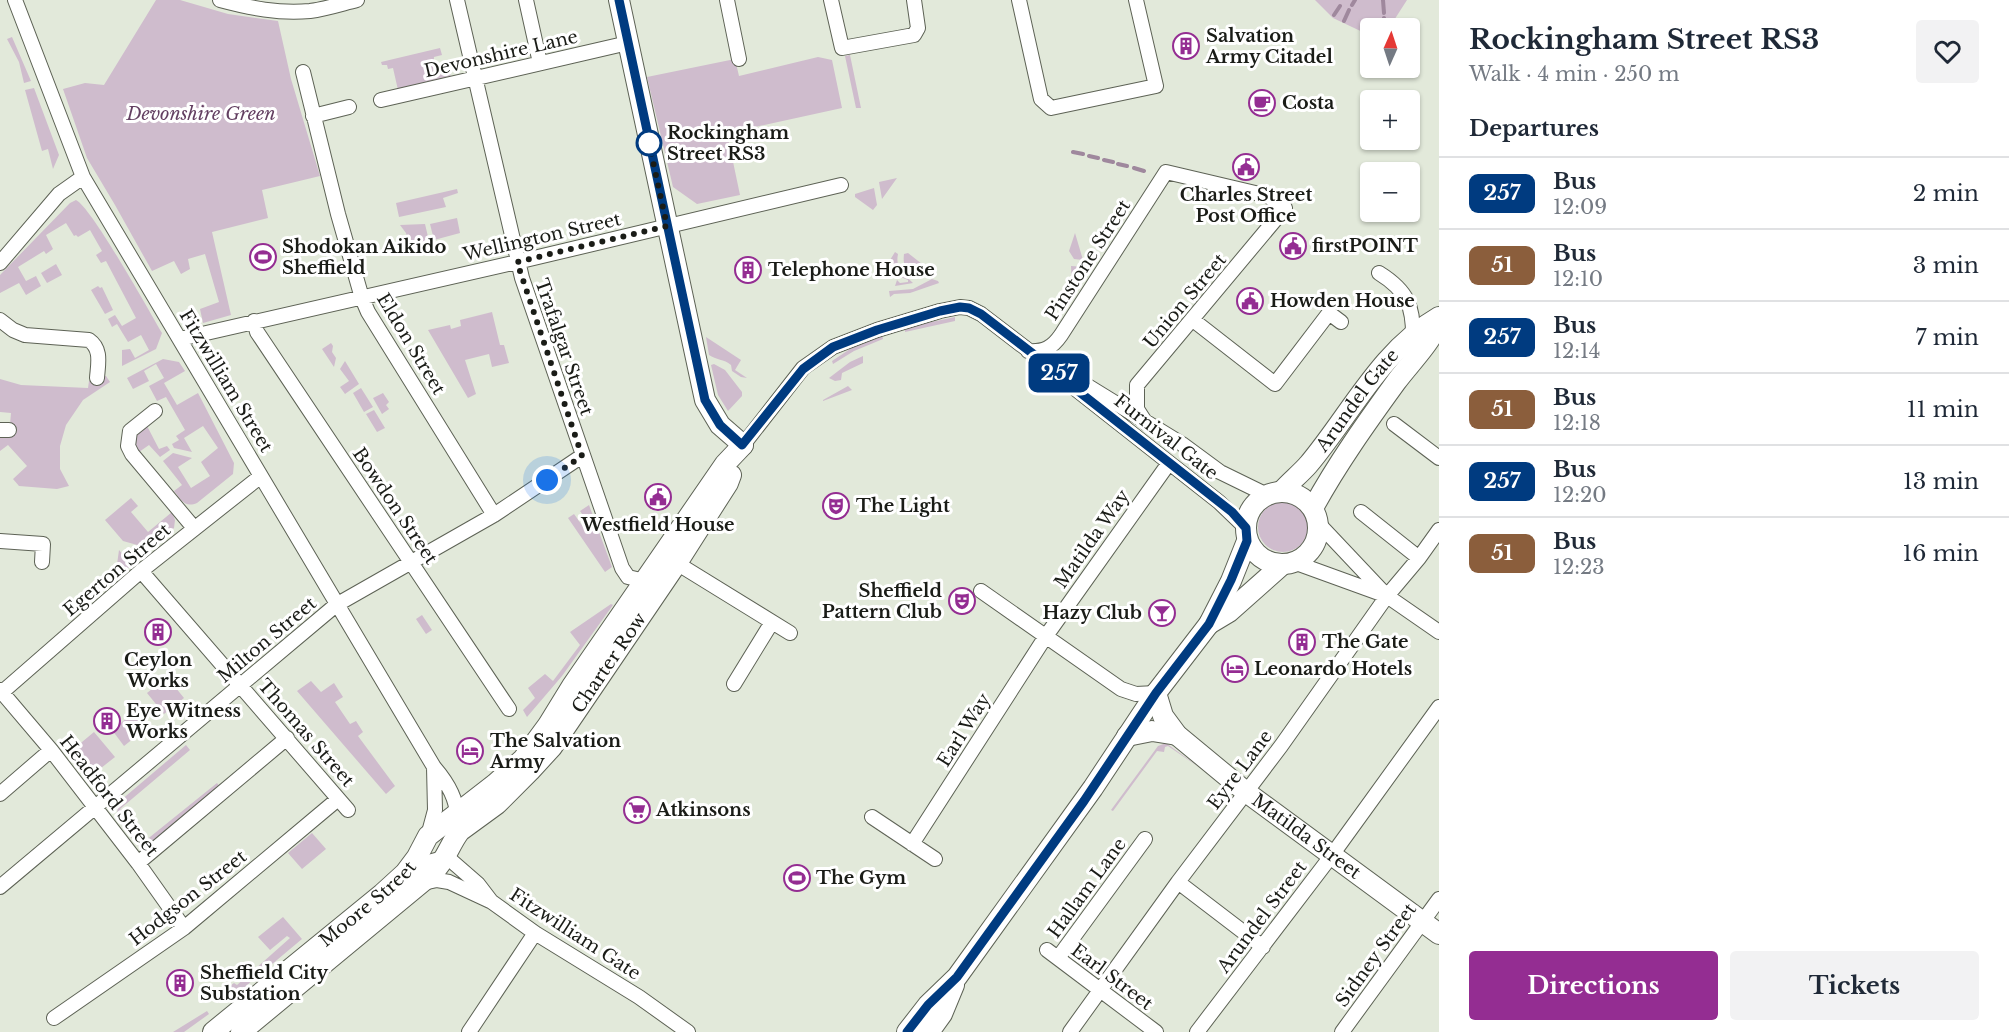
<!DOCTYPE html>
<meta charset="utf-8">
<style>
:root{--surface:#fff;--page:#f2f2f3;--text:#1f2937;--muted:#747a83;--line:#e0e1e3;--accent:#942d92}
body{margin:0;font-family:"Libre Baskerville",serif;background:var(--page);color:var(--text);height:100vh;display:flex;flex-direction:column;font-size:22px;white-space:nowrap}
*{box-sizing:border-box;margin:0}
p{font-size:20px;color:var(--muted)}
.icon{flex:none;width:33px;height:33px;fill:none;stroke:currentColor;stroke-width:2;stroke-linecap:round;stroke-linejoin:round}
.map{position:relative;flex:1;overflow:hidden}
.panel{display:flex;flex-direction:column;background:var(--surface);width:570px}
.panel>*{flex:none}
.badge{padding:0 12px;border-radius:9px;font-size:21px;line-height:39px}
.needle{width:39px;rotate:3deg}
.buttons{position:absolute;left:1360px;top:18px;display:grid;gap:12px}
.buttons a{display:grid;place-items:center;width:60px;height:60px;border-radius:6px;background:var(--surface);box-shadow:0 2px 4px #0004;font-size:30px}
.you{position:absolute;width:30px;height:30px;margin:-15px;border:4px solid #fff;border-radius:50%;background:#1a73e8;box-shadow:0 0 0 9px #1a73e833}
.map>.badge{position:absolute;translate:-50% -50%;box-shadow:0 0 0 3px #fff}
h2{padding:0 30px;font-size:22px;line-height:54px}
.round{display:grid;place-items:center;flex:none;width:63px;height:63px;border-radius:6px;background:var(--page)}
.summary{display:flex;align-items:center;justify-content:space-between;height:102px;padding:0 30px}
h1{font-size:28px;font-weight:800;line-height:45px}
.cta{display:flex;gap:12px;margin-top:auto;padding:12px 30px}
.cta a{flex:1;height:69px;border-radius:6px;background:var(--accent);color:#fff;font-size:24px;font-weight:800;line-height:69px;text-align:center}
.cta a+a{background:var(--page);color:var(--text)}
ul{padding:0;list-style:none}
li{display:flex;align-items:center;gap:18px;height:72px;padding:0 30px;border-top:2px solid var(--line)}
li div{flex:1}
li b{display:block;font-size:22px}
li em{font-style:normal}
li .badge{min-width:66px;font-weight:700;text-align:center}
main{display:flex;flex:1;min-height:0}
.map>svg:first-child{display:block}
.green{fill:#cfbccd}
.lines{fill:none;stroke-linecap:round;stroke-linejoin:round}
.stream{stroke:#9f889d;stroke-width:4}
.street-casing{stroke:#5d6255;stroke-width:16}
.secondary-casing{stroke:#5d6255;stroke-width:22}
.street{stroke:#fff;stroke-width:14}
.secondary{stroke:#fff;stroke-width:20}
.line-casing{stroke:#fff;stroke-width:14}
.line{stroke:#003b80;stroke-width:9}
.walk{stroke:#1a1c17;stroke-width:6;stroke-dasharray:0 10.8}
.stop-dot{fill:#fff;stroke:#003b80;stroke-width:3}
.labels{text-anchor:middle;stroke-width:6;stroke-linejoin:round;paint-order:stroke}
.poi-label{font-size:18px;font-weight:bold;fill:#1a1c17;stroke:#fff;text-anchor:start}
.street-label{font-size:18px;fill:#1a1c17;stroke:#fff}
.park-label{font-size:18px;font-style:italic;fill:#633f61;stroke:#fff}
.stop-label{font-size:18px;font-weight:bold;fill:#1a1c17;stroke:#fff;text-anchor:start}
</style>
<main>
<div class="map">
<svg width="1439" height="1032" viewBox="0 0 1439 1032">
<rect width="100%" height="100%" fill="#e2e9da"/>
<path class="green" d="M156 0H180L228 14 278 21 291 79 320 176 262 190 268 218 212 232 231 315 203 323 200 309 219 302 205 254 188 259 190 269 181 274 174 261 152 271 115 205 87 158 63 89 85 83 104 85Z
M1315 0H1407L1389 28H1371V36L1333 18Z
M12 37 31 81 24 83 19 62 7 39Z
M440 48 442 55 434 57 433 72 450 73 451 78 398 90 393 68 388 69 387 65H382L381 62Z
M850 55 861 108H856L845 56Z
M818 57 832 60 842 108 727 133 740 195 697 204 673 187 647 77 735 59 739 76Z
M34 88 59 155 53 169 48 149 42 151 25 90Z
M897 178 882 199 879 182Z
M874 188 877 205 873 210 855 197V194Z
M457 189 458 193 443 198 446 207 399 217 396 203Z
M76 200C92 208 149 311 162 333L156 349 122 366V350L130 349 135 358 149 350 141 335 128 342 117 324 112 327 108 319 115 315 122 326 136 318 106 261 101 263 96 255 102 251 90 230 78 237 76 235 74 236 66 223 46 235 53 249 46 254 44 251 18 267 26 281 36 276 41 286 26 295 19 283 0 293V275L70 203Z
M457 218 460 233 434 240 430 224Z
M425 224 429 241 409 246 406 233 400 225Z
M1075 233 1083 260 1074 259 1069 251Z
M895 252 898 254C895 268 903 274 913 283L895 286 897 280 900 283 908 282V280L898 276 897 271 891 266 890 260Z
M908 253 922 264 911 273C904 268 903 262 904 254Z
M56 264 62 275 47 283 41 273Z
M1071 266 1086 267 1082 280 1076 285 1072 284Z
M932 279 938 281 939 283 910 293 894 294 890 297 889 291 913 289Z
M98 286 100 288 102 287 113 310 105 314 91 290Z
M492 312 500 345H504L509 363 492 367 489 354 465 360 476 394 468 398 428 330 450 325 451 329 461 326 460 320Z
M955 317V321L905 332V330L908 327Z
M882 335 883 339 854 351 833 364 832 361 853 347Z
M706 337 741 360 735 370 747 378 741 377 732 371 731 365C724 359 716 360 709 355Z
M331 343 333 346 332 352 336 358 334 367 322 349Z
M863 356V363L842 373 841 380 835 381 829 378 850 362Z
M163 359 179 362 185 371 164 383 177 405 198 393 234 463 233 474 197 503C185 508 181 500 174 491L182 485 163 461 173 453 192 458 178 467 191 488 210 476 201 462 218 448 203 426 184 438 192 452 174 448 172 444 179 440 176 436 185 430 166 397 157 401 149 386 164 378 156 364 144 371 149 381 133 389 127 378Z
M345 361 359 384 345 394 340 387 349 381 340 369Z
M714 364 725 370 742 392V396L728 411 718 395 711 365Z
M100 376H106L110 382 83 400 66 425 60 446V469L69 486 57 489 19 486 13 479 27 466 8 445 0 451V435L9 436 11 413 0 412V379L21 385 88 388 89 381 100 382Z
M848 386 852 390 823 401V400Z
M361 388 373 407 364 412 353 393Z
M383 393 389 402 386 405 389 409 382 414 373 398Z
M374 410 385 428 377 432 366 414Z
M146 424 159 449 167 446 170 450 160 457 149 445 139 452 136 449 134 436Z
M131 498 138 506 131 512 148 532 172 512 175 520 174 528 148 548 123 541 105 520Z
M1258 527a25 25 0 1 1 50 0a25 25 0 1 1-50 0Z
M589 505 612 567 605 572 568 518 574 514 584 528 589 524 580 511Z
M119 550 132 565 115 579Z
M611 604 613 605 562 676 527 717 523 710 535 698 528 688 545 674 553 681 580 645 570 632Z
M422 615 432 630 426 634 416 619Z
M167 677 184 698 164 714 147 693Z
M311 681 321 692 334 683 343 697 335 702 350 724 356 721 363 732 358 736 395 786 386 794 297 691Z
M137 710 149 726 124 746 112 730Z
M94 732 115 757 96 772 76 747Z
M1166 743 1203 770 1168 746 1165 747 1164 752 1157 751 1113 811 1111 810 1158 746Z
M186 745 190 750 120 809 128 820 122 825 116 816 120 801Z
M217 783 220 787 146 849 140 848 131 837 137 832 145 841Z
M312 833 326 849 302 869 288 853Z
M283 917 302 939 240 991 224 990 234 983 237 985 290 938 287 936 270 950 258 937Z
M207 1011 209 1014 184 1032H173Z"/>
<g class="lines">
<path class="stream" d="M1383 0 1384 13
M1352 5 1355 0
M1334 15 1340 6
M1384 18 1385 28
M1344 21 1349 10
M1073 152 1083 154
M1089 156 1098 158
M1104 160 1113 162
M1118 164 1127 166
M1134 168 1144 171"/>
<defs>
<path id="street" d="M15 0 83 177 434 767C447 782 458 799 457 819
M220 0C250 8 279 14 310 11 326 9 341 4 357 0
M457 0 522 278 622 568 628 577 645 581
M526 0 540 63
M727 0 739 59
M831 0 842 48 914 35 918 28 914 0
M1019 0 1041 99 1051 108 1156 86 1136 0
M303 72 338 214 362 298 368 312 494 515
M381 100 628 43
M313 116 349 107
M0 263 59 194 83 177
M1379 273C1408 291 1414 307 1413 341
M0 320 13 330 25 335 89 340C102 349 98 364 97 378
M1193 320 1275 384 1329 313 1341 322
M254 321 257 332 509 709
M180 339 517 262 841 185
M1028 351C1044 352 1052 348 1061 335L1166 172 1268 196 1285 208 1137 385V409L1146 423
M1066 377 1078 380 1182 444 1220 472 1265 494
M155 411 130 431 128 446 132 454 194 528
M1394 424 1439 458
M0 430H9
M743 445 803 368 833 347 877 330 940 311 960 307 969 308 981 314 1062 376 1073 387 1219 502 1246 528
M1361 512 1419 558
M1317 522 1385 594
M0 541 43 544 42 562
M670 559 790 633
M1296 563 1387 596 1439 632
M141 571 348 810
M981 591 1121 689 1136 694 1156 693
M734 684 772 622
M0 690 51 750 138 863 184 928
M0 694 141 571 261 476
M0 794 51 750
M872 817 935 859
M428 836 435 810 434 767
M912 844 1046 636 1169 463
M138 863 287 738
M409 871 421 864 447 857 478 884 491 901
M1178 882 1263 947
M423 883 437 880 449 882 492 902 535 933 639 997 688 1032
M0 887 336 605 494 515 582 456
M1047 950 1156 1032
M1058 958 1145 839
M54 1018 184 928 338 799
M469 1032 535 933
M1070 1032 1178 882 1281 746 1387 596 1419 558 1439 530
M1197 1032 1332 855 1439 707
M1342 1032 1439 899"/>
<g id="secondary">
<path d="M619 0 705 400 720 425 743 445"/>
<path id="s1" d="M1282 491C1290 482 1300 474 1308 465 1351 414 1380 351 1439 317"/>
<circle cx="1282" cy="528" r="36"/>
<path d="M1313 508C1337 464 1367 422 1396 382 1411 362 1430 344 1439 322"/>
<path d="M1209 624 1229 612 1283 564"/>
<path id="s2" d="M1156 693 1163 716 1177 735 1246 792 1439 934"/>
<path d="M1127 736 1152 731 1177 735"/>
<path id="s3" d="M213 1032 382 894 405 873 417 857 428 836 495 784 523 759 548 725 572 686 725 464 743 445"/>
<path id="s4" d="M241 1032 432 874C447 859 449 845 460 831L497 804 530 771 552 747 677 563 728 483 731 475"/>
<path d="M907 1032 928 1005 957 977 1093 788 1156 693 1209 624 1231 581 1247 541"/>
<path d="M929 1032 942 1014 954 985"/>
</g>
</defs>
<use href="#street" class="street-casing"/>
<use href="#secondary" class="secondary-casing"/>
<use href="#street" class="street"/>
<use href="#secondary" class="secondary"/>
</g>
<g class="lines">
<defs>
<path id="line" d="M619 0 705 400 720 425 742 445 803 369 833 347 877 330 940 311 960 307 969 308 981 314 1062 376 1073 387 1232 512 1246 528 1247 541 1231 580 1209 624 1156 693 1084 801 957 977 928 1005 907 1032"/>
</defs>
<use href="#line" class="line-casing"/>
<use href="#line" class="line"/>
<path class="walk" d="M547 480 582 456 517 262 667 226 649 143"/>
</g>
<defs>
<symbol id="building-ring" viewBox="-11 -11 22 22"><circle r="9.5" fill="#fff" stroke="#942d92" stroke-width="1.5"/><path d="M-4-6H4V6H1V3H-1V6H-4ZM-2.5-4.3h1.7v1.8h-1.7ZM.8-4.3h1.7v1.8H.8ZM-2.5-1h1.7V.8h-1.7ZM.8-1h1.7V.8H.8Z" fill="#942d92"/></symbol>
<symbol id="cafe-ring" viewBox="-11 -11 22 22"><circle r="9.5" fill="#fff" stroke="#942d92" stroke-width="1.5"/><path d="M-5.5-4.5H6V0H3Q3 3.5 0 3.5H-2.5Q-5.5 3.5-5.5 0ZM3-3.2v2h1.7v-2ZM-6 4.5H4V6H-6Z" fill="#942d92"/></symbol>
<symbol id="civic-ring" viewBox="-11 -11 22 22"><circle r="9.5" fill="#fff" stroke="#942d92" stroke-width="1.5"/><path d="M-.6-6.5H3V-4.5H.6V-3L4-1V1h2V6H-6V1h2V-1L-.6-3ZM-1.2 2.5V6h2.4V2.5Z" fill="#942d92"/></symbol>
<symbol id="stadium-ring" viewBox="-11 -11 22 22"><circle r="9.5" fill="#fff" stroke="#942d92" stroke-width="1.5"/><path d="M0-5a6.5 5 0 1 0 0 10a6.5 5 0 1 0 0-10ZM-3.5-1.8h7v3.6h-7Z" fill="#942d92"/></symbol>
<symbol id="theatre-ring" viewBox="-11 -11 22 22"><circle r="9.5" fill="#fff" stroke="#942d92" stroke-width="1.5"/><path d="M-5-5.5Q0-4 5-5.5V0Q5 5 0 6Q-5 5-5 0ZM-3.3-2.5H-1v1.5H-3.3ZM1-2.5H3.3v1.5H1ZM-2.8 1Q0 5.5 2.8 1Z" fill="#942d92"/></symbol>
<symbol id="bar-ring" viewBox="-11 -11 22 22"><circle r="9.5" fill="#fff" stroke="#942d92" stroke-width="1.5"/><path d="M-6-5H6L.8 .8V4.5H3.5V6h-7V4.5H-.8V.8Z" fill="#942d92"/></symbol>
<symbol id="hotel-ring" viewBox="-11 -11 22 22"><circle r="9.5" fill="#fff" stroke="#942d92" stroke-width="1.5"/><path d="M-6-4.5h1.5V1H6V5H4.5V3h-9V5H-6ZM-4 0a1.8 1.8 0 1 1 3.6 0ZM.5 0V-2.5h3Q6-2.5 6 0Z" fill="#942d92"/></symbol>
<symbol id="supermarket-ring" viewBox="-11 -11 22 22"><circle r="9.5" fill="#fff" stroke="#942d92" stroke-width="1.5"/><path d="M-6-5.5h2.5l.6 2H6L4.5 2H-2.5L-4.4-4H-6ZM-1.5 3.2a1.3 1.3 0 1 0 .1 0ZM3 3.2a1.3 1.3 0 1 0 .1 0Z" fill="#942d92"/></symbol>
</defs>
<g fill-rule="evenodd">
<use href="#building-ring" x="1171" y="31" width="30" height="30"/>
<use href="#cafe-ring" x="1247" y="88" width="30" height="30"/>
<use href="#civic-ring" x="1231" y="152" width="30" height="30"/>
<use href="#civic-ring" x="1278" y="231" width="30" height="30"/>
<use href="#stadium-ring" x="248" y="242" width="30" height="30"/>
<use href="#building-ring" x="733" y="255" width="30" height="30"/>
<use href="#civic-ring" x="1235" y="286" width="30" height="30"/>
<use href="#civic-ring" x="643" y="482" width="30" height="30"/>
<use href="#theatre-ring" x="821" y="491" width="30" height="30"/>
<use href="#theatre-ring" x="947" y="586" width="30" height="30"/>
<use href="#bar-ring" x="1147" y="598" width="30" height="30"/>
<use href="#building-ring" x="143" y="617" width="30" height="30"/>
<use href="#building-ring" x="1287" y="627" width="30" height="30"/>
<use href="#hotel-ring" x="1220" y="654" width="30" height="30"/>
<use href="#building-ring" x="92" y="706" width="30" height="30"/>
<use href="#hotel-ring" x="455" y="736" width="30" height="30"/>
<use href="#supermarket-ring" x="622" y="795" width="30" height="30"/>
<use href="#stadium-ring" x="782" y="863" width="30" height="30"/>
<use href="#building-ring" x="165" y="968" width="30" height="30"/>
</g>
<circle class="stop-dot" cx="649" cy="143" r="12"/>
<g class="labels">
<g class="poi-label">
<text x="1206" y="42">Salvation<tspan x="1206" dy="21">Army Citadel</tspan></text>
<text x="1282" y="109">Costa</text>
<text x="1246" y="201" text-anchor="middle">Charles Street<tspan x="1246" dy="21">Post Office</tspan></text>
<text x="1312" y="252">firstPOINT</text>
<text x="282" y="253">Shodokan Aikido<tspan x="282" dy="21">Sheffield</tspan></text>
<text x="768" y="276">Telephone House</text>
<text x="1270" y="307">Howden House</text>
<text x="856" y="512">The Light</text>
<text x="658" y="531" text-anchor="middle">Westfield House</text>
<text x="942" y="597" text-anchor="end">Sheffield<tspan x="942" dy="21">Pattern Club</tspan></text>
<text x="1142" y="619" text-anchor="end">Hazy Club</text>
<text x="1322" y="648">The Gate</text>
<text x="158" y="666" text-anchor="middle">Ceylon<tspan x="158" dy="21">Works</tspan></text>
<text x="1254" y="675">Leonardo Hotels</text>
<text x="126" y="717">Eye Witness<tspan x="126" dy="21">Works</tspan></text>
<text x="490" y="747">The Salvation<tspan x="490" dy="21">Army</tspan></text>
<text x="656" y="816">Atkinsons</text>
<text x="816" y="884">The Gym</text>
<text x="200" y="979">Sheffield City<tspan x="200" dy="21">Substation</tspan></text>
</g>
<g class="street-label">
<text transform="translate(501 54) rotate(-13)" y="6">Devonshire Lane</text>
<text transform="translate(542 237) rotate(-13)" y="6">Wellington Street</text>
<text transform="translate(1088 260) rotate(-57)" y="6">Pinstone Street</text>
<text transform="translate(1185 301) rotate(-50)" y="6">Union Street</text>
<text transform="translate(411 344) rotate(59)" y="6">Eldon Street</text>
<text transform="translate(564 347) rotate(71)" y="6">Trafalgar Street</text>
<text transform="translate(226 381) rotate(59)" y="6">Fitzwilliam Street</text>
<text dy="6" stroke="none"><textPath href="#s1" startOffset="118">Arundel Gate</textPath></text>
<text transform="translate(1166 437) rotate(38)" y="6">Furnival Gate</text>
<text transform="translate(395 506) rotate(56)" y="6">Bowdon Street</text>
<text transform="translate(1092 539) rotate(-55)" y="6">Matilda Way</text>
<text transform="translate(117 570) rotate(-40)" y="6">Egerton Street</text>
<text transform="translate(267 640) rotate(-40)" y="6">Milton Street</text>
<text dy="6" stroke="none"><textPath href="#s4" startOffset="526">Charter Row</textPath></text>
<text transform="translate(964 730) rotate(-58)" y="6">Earl Way</text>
<text transform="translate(306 733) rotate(49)" y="6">Thomas Street</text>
<text transform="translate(1240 770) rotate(-53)" y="6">Eyre Lane</text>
<text transform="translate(109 796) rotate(52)" y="6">Headford Street</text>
<text dy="6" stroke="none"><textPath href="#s2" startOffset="212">Matilda Street</textPath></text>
<text transform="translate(1087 888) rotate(-54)" y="6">Hallam Lane</text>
<text transform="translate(188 898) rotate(-38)" y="6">Hodgson Street</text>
<text dy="6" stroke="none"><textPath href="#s3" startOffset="201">Moore Street</textPath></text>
<text transform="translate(1262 917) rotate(-53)" y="6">Arundel Street</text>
<text transform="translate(575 934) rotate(33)" y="6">Fitzwilliam Gate</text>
<text transform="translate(1376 955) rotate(-54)" y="6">Sidney Street</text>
<text transform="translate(1112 977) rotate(37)" y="6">Earl Street</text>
</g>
<g class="park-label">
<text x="201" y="120">Devonshire Green</text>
</g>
<g class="stop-label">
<text x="667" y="139">Rockingham<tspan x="667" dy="21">Street RS3</tspan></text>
</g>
</g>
</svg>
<div class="buttons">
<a><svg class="needle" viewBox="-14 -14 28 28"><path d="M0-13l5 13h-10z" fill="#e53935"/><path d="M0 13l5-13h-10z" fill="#747a83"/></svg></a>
<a>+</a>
<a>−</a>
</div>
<div class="you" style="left:547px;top:480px"></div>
<b class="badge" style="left:1059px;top:373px;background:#003b80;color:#fff">257</b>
</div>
<section class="panel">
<div class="summary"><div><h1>Rockingham Street RS3</h1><p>Walk · 4 min · 250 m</p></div><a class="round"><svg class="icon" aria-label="heart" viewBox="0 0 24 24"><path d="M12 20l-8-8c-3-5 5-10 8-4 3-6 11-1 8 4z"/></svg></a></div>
<h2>Departures</h2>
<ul>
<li><span class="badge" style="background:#003b80;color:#fff">257</span><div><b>Bus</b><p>12:09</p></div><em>2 min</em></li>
<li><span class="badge" style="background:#8b5e3c;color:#fff">51</span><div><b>Bus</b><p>12:10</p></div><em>3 min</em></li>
<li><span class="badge" style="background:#003b80;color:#fff">257</span><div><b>Bus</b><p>12:14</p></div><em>7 min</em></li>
<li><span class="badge" style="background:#8b5e3c;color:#fff">51</span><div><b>Bus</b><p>12:18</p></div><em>11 min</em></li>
<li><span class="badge" style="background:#003b80;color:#fff">257</span><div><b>Bus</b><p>12:20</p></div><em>13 min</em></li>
<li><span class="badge" style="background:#8b5e3c;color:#fff">51</span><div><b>Bus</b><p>12:23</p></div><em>16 min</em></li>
</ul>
<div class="cta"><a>Directions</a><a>Tickets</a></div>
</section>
</main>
